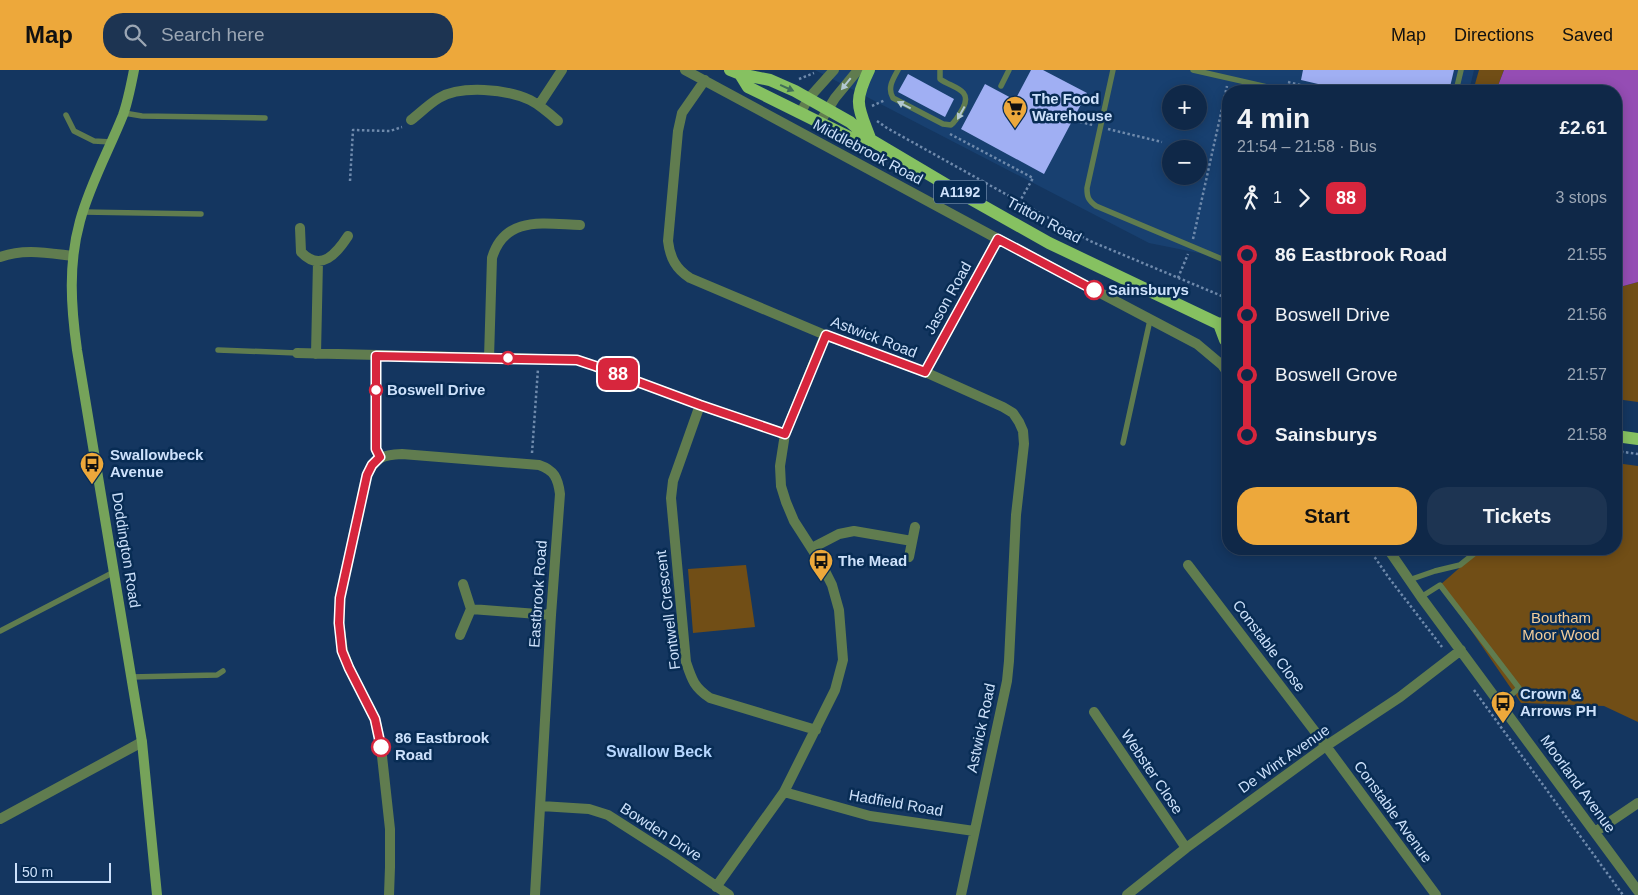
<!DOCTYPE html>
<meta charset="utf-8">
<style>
:root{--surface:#0f2848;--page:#1d3452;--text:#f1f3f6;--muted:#9ba6b4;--line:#2f4460;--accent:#eda83b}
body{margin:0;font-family:Helvetica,sans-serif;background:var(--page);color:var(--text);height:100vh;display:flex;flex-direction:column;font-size:19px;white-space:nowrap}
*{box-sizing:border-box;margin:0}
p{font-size:16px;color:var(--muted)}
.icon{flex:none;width:28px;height:28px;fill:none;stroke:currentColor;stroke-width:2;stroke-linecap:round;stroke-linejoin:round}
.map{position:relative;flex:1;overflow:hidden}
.drawer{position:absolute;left:1222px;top:15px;width:400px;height:470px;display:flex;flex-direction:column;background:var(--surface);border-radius:20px;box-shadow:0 2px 12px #0003,0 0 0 1px var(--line)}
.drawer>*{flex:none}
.badge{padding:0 10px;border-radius:8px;font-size:18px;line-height:32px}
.buttons{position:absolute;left:1162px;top:15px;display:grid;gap:10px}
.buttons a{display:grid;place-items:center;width:45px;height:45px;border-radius:50%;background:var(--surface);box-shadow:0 2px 12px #0003,0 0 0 1px var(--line);font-size:25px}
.scale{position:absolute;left:15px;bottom:12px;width:96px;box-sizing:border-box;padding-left:5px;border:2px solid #cde1fb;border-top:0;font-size:14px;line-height:18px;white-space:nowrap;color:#cde1fb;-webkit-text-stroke:4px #082c54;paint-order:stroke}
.map>.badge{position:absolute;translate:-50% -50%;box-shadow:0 0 0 2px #fff}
.legs{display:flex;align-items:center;gap:8px;height:55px;padding:0 15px;font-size:16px}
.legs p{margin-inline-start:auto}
.head{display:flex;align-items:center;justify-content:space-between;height:85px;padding:0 15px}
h1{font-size:28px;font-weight:800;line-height:38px}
.action{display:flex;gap:10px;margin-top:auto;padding:10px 15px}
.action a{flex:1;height:58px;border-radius:20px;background:var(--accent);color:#111;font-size:20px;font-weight:800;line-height:58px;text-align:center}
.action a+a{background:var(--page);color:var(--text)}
ul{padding:0 15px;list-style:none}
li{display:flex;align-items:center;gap:18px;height:60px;font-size:19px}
li i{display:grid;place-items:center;width:8px;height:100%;margin:0 6px;background:currentColor}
li i::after{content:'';width:12px;height:12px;margin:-6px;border:4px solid;border-radius:50%;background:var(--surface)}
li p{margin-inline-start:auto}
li:first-child i{background:linear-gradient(#0000 50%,currentColor 0)}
li:last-child i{background:linear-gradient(currentColor 50%,#0000 0)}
header{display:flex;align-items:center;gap:30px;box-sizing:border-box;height:70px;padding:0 25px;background:var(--accent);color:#111}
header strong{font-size:24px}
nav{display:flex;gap:28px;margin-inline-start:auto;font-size:18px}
.search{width:350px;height:45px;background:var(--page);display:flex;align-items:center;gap:12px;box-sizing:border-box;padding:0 18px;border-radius:20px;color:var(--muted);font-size:19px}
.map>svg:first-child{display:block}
.built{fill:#184070;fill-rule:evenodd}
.green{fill:#714e16}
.water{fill:#954db4}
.building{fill:#a0aff3}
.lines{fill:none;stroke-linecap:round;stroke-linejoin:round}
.path{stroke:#6f8aac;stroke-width:2.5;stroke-dasharray:2.5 2.5;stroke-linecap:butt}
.service{stroke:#607c4f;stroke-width:5.5}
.minor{stroke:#607c4f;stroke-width:10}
.secondary{stroke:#76a35a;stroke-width:10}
.primary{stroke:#86c161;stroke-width:12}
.oneway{fill:#b2c8d0}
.oneway2{fill:#416f5a}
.line-1-casing{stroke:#fff;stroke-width:11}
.line-1{stroke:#d7263d;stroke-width:8}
.stop-1-dot{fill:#fff;stroke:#d7263d;stroke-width:2.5}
.labels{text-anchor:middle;stroke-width:5;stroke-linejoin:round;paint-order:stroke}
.shield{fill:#082c54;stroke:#92abc9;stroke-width:1}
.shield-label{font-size:14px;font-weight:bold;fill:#cde1fb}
.poi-label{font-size:15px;font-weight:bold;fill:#cde1fb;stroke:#082c54;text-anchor:start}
.street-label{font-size:15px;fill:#cde1fb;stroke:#082c54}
.stop-label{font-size:15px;font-weight:bold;fill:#cde1fb;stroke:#082c54;text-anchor:start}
.park-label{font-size:15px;fill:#f2cc99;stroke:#082c54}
.neighbourhood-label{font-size:16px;font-weight:bold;fill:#b6d6fe;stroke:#082c54}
</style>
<header>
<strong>Map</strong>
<div class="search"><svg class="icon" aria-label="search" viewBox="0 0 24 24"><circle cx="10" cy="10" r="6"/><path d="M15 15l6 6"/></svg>Search here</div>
<nav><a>Map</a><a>Directions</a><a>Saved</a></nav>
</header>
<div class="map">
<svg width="1638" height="825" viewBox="0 0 1638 825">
<rect width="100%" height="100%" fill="#143660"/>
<path class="built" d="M815 0H1474L1469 21H1229V189L1149 173ZM1171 24H1199V51H1171ZM1171 79H1199V106H1171Z"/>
<path class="green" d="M1479 0H1504L1496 21H1473Z
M1638 212V332L1616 329V218Z
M1616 393 1638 396V652L1604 636 1521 633 1440 515 1481 479H1616Z
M746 495 755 557 693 563 688 499Z"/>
<path class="water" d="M1504 0H1638V212L1616 218V21H1496Z"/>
<path class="building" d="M1031 0H1043L1087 23 1044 104 961 59 985 14 1015 30Z
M1303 0H1454L1449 21H1348L1301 10Z
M908 4 954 29 945 47 898 22Z"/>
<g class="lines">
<path class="path" d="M799 9 814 3
M1288 12 1325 21
M872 36 885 30
M877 51 887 58 1090 171 1229 229
M1080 52 1093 55
M1108 59 1162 72
M950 64 1033 108 1020 131
M350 111 353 60 390 61 402 57
M1193 169 1227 16
M1178 208 1188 184
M1616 381 1638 384
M532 383 538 299
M1369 479 1389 508 1442 577
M1474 620 1623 825"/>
<path class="service" d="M898 0C893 9 887 18 893 28L943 54 951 55C957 50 959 45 963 38 973 19 952 18 940 9V0
M1113 0 1087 118C1087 127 1088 130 1096 136L1229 192
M1193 0 1285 21
M1001 16 1009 0
M1456 21 1461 0
M124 43 142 46 265 48
M66 45 74 61 94 71 111 72
M83 142 201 144
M218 280 297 283
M1123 373 1150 250
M1409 510 1435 501 1460 495 1475 483 1477 479
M1421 527 1440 515 1519 618 1501 634
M0 561 114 502
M131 607 217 605 223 601"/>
<path class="minor" d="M685 0 998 169 1197 274 1222 295 1229 305
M705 10 682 43 678 61 668 171C670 188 676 199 690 208L825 265 925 302 1003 337 1013 343 1019 352 1023 361 1024 374 1016 445 1009 591 1007 611 961 825
M539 35 562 0
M801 42 808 29 834 0
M411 50C420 43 429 34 439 28 461 15 507 19 530 30 540 35 549 43 558 51
M820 52 835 28 858 0
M300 158 301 182C321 203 337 183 348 166
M0 187C24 178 48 183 73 186
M297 283 577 290 595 296 700 335 785 364
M316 284 318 191
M376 285V379L379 387
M489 288 492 188C505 145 544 154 580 155
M925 302 998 169
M700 335 673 411 671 428 686 592C692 610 694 617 710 628L816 660
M812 478 839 464 854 461 912 471
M1388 479 1421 527 1638 821
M909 487 915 457
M1188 495 1326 676 1436 825
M463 514 471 539
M460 565 471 539 551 545
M1094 642 1186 778
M784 722 870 746 974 761
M541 736 589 739 608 745 672 786 729 825
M0 749 142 672
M1595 762 1638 733
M716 817 784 722 835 620 843 590 839 540 832 515 821 493 794 451 786 432 781 416 780 396 785 364 825 265
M389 825 390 797V759L381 677 375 649 349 598 343 581 339 553 340 528 367 405C376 387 382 385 402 384L539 395C554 400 558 408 560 424L551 545 535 825
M1127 825 1186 778 1326 676 1400 627 1461 580"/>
<path class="secondary" d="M134 0C131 15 128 31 123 45 109 80 90 114 80 151 68 194 71 237 77 280L142 672 157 825"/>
<path class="primary" d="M730 0 740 4 770 10 795 21 850 52 871 70 962 124 1049 173 1219 254 1229 252
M869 0C853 33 858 36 870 68
M740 4 748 17 857 71 871 70
M1219 254 1225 270 1229 272
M1616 366 1638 369"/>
</g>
<defs><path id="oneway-solid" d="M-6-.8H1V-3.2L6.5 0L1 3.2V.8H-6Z" transform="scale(1.25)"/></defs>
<g class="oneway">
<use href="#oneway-solid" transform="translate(846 14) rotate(129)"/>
<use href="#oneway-solid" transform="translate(904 35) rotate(-153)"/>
<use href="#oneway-solid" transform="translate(961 43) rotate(119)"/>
</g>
<use class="oneway2" href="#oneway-solid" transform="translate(787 18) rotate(24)"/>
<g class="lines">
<defs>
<path id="line-1" d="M381 677 375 649 349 598 342 581 339 553 340 528 367 405 372 395 380 387 376 379V286L577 290 595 296 700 335 785 364 826 265 925 302 998 169 1094 220"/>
</defs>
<use href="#line-1" class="line-1-casing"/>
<use href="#line-1" class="line-1"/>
</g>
<defs>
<symbol id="supermarket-pin" viewBox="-11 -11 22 30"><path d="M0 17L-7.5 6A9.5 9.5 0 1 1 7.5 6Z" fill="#eda83b" stroke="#082c54"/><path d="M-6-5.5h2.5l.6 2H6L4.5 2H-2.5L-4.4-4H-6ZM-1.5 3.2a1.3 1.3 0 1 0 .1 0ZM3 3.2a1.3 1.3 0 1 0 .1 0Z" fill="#111"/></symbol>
<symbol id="bus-pin" viewBox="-11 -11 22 30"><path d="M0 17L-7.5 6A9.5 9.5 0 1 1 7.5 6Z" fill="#eda83b" stroke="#082c54"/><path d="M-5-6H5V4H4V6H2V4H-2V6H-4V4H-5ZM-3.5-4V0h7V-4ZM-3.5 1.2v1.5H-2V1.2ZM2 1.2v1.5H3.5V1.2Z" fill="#111"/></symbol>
</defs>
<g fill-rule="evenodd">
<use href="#supermarket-pin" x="1001" y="24" width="28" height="38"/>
<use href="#bus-pin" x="78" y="380" width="28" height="38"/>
<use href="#bus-pin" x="807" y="477" width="28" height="38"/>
<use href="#bus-pin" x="1489" y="619" width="28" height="38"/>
</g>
<g class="stop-1-dot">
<circle cx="1094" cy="220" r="9"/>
<circle cx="508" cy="288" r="6"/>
<circle cx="376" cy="320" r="6"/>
<circle cx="381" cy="677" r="9"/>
</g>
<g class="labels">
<rect class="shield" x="934" y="110.5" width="52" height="23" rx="4"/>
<g class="shield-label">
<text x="960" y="127">A1192</text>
</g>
<g class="poi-label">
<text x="1032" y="34">The Food<tspan x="1032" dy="17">Warehouse</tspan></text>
<text x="110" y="390">Swallowbeck<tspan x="110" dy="17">Avenue</tspan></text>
<text x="838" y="496">The Mead</text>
<text x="1520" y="629">Crown &amp;<tspan x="1520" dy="17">Arrows PH</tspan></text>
</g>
<g class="street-label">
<text transform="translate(868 82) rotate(28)" y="5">Middlebrook Road</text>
<text transform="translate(1044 150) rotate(28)" y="5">Tritton Road</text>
<text transform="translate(948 228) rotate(-61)" y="5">Jason Road</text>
<text transform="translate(874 267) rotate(21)" y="5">Astwick Road</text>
<text transform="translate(126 480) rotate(81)" y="5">Doddington Road</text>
<text transform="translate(538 524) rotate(-86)" y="5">Eastbrook Road</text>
<text transform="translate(668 540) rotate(-97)" y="5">Fontwell Crescent</text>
<text transform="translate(1269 576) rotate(53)" y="5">Constable Close</text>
<text transform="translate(981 658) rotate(-78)" y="5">Astwick Road</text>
<text transform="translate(1284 689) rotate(-35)" y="5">De Wint Avenue</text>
<text transform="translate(1152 702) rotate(56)" y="5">Webster Close</text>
<text transform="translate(1578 714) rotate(54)" y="5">Moorland Avenue</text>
<text transform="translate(896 733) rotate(10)" y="5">Hadfield Road</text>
<text transform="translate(1393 742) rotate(54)" y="5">Constable Avenue</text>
<text transform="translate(661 762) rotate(33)" y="5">Bowden Drive</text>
</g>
<g class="stop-label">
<text x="1108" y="225">Sainsburys</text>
<text x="387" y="325">Boswell Drive</text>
<text x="395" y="673">86 Eastbrook<tspan x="395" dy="17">Road</tspan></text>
</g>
<g class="park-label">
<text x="1561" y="553">Boutham<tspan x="1561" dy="17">Moor Wood</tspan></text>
</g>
<g class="neighbourhood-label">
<text x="659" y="687">Swallow Beck</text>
</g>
</g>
</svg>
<div class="buttons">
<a>+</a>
<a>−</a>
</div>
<div class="scale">50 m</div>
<b class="badge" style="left:618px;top:304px;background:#d7263d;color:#fff">88</b>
<section class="drawer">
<div class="head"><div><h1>4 min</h1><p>21:54 – 21:58 · Bus</p></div><b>£2.61</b></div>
<div class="legs"><svg class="icon" aria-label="walk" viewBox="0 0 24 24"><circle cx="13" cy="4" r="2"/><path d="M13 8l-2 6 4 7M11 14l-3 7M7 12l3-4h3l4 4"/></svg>1<svg class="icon" aria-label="forward" viewBox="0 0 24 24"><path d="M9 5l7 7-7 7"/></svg><b class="badge" style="background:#d7263d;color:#fff">88</b><p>3 stops</p></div>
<ul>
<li><i style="color:#d7263d"></i><b>86 Eastbrook Road</b><p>21:55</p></li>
<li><i style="color:#d7263d"></i><span>Boswell Drive</span><p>21:56</p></li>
<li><i style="color:#d7263d"></i><span>Boswell Grove</span><p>21:57</p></li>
<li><i style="color:#d7263d"></i><b>Sainsburys</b><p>21:58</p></li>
</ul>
<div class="action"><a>Start</a><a>Tickets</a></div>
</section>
</div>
